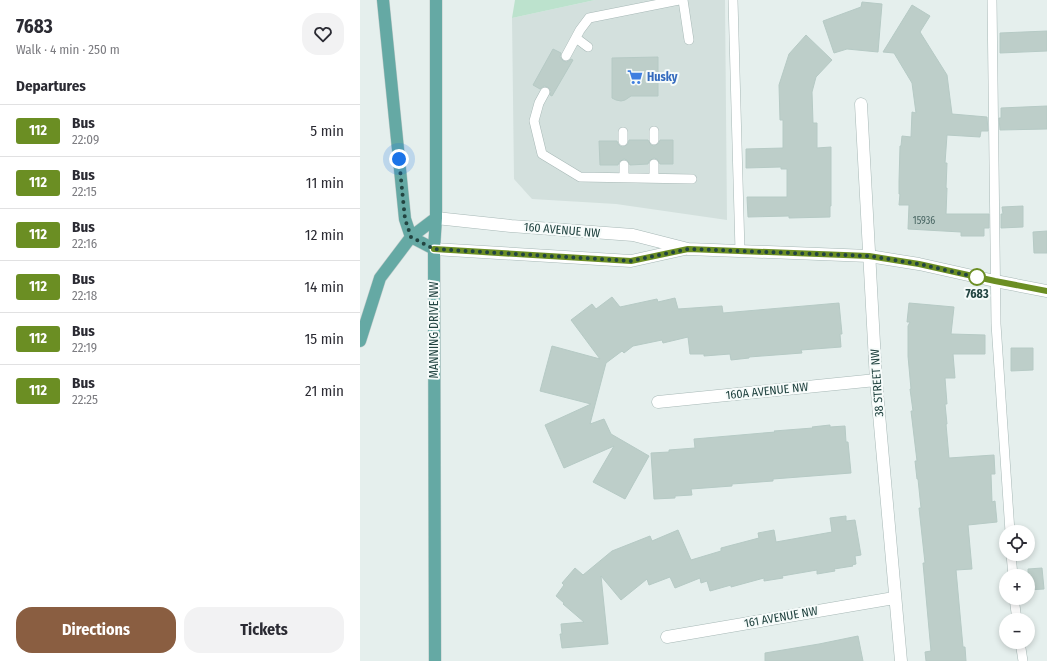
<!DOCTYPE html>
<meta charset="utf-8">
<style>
:root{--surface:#fff;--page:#f2f2f3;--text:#2b2b33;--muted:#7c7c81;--line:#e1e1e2;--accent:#8a5e41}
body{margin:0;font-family:"Fira Sans Condensed",sans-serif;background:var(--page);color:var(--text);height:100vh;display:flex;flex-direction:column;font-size:15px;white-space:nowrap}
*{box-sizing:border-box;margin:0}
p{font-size:13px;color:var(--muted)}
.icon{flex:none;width:22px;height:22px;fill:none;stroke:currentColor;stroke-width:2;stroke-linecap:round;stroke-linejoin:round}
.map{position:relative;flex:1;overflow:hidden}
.panel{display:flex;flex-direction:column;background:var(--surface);width:360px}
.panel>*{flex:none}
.badge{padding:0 8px;border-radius:3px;font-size:14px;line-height:26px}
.tools{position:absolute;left:639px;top:525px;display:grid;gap:8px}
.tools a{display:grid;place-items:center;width:36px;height:36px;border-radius:50%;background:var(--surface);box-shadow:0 2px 6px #0003;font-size:20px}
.you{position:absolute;width:20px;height:20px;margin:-10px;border:3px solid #fff;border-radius:50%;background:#1a73e8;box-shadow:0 0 0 6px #1a73e833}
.map>.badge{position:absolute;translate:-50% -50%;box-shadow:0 0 0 2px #fff}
h2{padding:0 16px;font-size:15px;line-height:36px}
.round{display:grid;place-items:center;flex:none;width:42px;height:42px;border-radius:16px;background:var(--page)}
.summary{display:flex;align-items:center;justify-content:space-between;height:68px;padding:0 16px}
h1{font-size:19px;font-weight:700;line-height:30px}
.primary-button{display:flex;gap:8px;margin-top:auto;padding:8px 16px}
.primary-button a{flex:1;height:46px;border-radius:16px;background:var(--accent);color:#fff;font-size:16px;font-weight:700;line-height:46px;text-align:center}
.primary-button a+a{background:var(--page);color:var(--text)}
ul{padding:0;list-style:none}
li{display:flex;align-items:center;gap:12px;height:52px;padding:0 16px;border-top:1px solid var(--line)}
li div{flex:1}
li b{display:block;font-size:15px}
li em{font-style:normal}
li .badge{min-width:44px;font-weight:700;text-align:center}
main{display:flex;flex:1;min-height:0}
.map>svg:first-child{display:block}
.built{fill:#d3e0dd}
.green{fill:#bce2cd}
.building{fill:#bdcec9;stroke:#b6cac5}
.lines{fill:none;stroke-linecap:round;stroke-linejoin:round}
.service-casing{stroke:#a7b8b6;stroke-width:10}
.minor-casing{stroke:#a7b8b6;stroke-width:13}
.tertiary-casing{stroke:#a7b8b6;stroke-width:13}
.primary-casing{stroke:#c1cbca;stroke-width:13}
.service{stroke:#fff;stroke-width:9}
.minor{stroke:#fff;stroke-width:12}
.tertiary{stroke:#fff;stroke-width:12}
.primary{stroke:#65a9a4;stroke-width:12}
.line-casing{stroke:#fff;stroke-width:9}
.line{stroke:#6b8e23;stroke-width:6}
.walk{stroke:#224441;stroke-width:4;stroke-dasharray:0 7.2}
.stop-dot{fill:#fff;stroke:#6b8e23;stroke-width:2}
.labels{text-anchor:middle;stroke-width:4;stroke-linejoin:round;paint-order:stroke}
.number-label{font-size:10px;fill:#496663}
.shop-label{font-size:12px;font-weight:bold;fill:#366cbe;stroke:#f6fbfa;text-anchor:start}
.street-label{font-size:12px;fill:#224441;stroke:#f6fbfa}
.stop-label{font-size:12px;font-weight:bold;fill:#224441;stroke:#f6fbfa}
</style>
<main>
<section class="panel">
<div class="summary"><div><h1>7683</h1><p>Walk · 4 min · 250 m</p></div><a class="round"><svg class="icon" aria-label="heart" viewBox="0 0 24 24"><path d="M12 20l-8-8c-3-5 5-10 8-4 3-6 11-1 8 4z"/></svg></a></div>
<h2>Departures</h2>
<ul>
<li><span class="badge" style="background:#6b8e23;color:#fff">112</span><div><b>Bus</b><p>22:09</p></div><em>5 min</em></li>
<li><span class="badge" style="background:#6b8e23;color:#fff">112</span><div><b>Bus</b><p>22:15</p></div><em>11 min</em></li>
<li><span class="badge" style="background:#6b8e23;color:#fff">112</span><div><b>Bus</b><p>22:16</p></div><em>12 min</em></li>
<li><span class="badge" style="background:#6b8e23;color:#fff">112</span><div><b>Bus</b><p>22:18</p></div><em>14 min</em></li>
<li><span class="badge" style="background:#6b8e23;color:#fff">112</span><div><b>Bus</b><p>22:19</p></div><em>15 min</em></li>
<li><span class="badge" style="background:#6b8e23;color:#fff">112</span><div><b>Bus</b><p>22:25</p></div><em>21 min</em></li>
</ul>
<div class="primary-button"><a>Directions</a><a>Tickets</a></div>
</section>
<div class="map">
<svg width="687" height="661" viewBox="0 0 687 661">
<rect width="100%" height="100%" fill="#e5efed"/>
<path class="built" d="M235 0H365L367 220 256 204 172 199 154 179 152 18Z"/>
<path class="green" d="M155 0H235L152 18Z"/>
<path class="building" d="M502 2 522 4 518 52 487 49 474 53 463 21 501 7Z
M552 5 570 16 560 32 587 75 592 114 627 117 628 131H621L620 137 587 135 585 163H587L586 188H587L586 214H629V228H624V236H601V232L548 229 549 205H539L540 194H539V182L540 146H541L542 136 551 137 552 112 556 113 552 83 534 53 523 52Z
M687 31V51L640 53V33Z
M446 35 472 60 456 77 452 92 453 123H457V148L471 147V206H470V217L429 218V216L388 217 387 197H427V169H421V167L386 168V149L423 148V120H420L419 85 429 54Z
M193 49 201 53 200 57 203 61 207 62 211 59 213 60 192 96 190 95 191 91 188 87 184 86 180 89 173 85Z
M298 57V96H271L265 100 261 101 256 100 252 98V58Z
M687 106V129L640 130 639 118H641V108Z
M269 140H288L291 145 294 146 299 143 300 140H313V164H300L297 159 294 158 289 161 288 164 270 165 267 160 264 159 259 162 258 165H240L239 141H257L258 144 260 146 263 147 268 144Z
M663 206V227L641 228V214H643L642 207Z
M687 231V253H674L673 232Z
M252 297 260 307 297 299 298 302 315 298 318 309 362 306 363 313 479 303 482 334H480L481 347 441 350 442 353 389 357V358L371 360 370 354 344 356V354H330L328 337 303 343 302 340 273 346 264 353 262 351 246 363 230 424 244 419 251 434 289 456 265 499 233 482 254 446 204 468 185 425 231 404 180 391 192 346 240 359 211 320 232 304 236 309Z
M549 303 594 307 591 334 625 335V354H593L595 378H585L587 404H585L587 424H586L589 458 634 455 635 474H631L632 502 635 501 637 522 608 525 612 569 596 570 603 647H605L606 661H566L565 652 571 651 563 563H565L559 508H561L558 479H557L555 461H557L551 411H553L550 389H551L548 356V326L550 322H547Z
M651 348H673V370L651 371Z
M470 425V427L485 426 486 442H488L491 473 413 479V481L372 484V486L331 489 332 495 315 496V498L294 499 291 453 309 452V450L335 448 334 439 415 432 414 431 453 428 452 427Z
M486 516V521L495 520 501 555 495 556 496 564 492 565 493 566 474 569 475 571 457 574V570L422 576 423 578 404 581V578L371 587V585L350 591 347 581 341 583 340 578 315 588 310 577 289 585 287 579 261 600 241 576 248 644 202 648 200 634H202L201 624 224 622 203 604 204 603 196 596 204 585 202 583 215 568 223 575 252 551 290 536 292 541 318 530 331 560 361 551V548L399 538 398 533 414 530 416 542 472 532 470 518Z
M682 568 684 589 668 590V569Z
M498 636 503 661H405V653L459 644Z"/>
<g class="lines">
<defs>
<path id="service" d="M323 0 329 40
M373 0 380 251
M632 0 636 324 650 532
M216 38 228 47
M206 56 220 30 229 18 319 0
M185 92 179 103 174 121 182 154 220 177 332 179
M294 131V140
M263 132V141
M294 164V178
M264 165V178
M651 554 653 576
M654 598 657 620
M660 642 663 661"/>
<path id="minor" d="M501 104 516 380 541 661
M298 402 516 380
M307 637 534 598"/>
<path id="tertiary" d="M76 218 151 226 273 235 328 249 509 256 559 264 635 281 687 291
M74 249 271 261 325 249"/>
<path id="primary" d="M23 0 45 219 51 237 74 249
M0 341 20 278 51 237 76 218
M75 661 74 249 76 218V0"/>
</defs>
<use href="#service" class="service-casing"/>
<use href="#minor" class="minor-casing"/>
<use href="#tertiary" class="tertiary-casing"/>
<use href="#primary" class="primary-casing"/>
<use href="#service" class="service"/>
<use href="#minor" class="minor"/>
<use href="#tertiary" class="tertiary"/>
<use href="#primary" class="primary"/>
</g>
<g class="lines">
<defs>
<path id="line" d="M74 249 271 261 328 249 509 256 559 264 635 281 687 291"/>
</defs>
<use href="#line" class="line-casing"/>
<use href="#line" class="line"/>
<path class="walk" d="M39 159 45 219 51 237 74 249 271 261 328 249 509 256 559 264 620 278 617 277"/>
</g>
<defs>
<symbol id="supermarket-bare" viewBox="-9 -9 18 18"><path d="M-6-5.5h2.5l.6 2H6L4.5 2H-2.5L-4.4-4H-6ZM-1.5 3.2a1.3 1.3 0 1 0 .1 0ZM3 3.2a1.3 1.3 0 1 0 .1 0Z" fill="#3f7fe0" stroke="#f6fbfa" stroke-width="2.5" paint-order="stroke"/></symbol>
</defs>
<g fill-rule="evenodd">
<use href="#supermarket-bare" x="264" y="66" width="22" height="22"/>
</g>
<circle class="stop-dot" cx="617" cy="277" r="8"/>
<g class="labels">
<g class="number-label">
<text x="564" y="224">15936</text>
</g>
<g class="shop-label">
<text x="287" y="81">Husky</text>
</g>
<g class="street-label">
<text transform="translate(202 230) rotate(5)" y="4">160 AVENUE NW</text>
<text transform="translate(74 330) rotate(-90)" y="4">MANNING DRIVE NW</text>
<text transform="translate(517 383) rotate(-94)" y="4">38 STREET NW</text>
<text transform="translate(407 391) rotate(-6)" y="4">160A AVENUE NW</text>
<text transform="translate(421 617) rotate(-10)" y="4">161 AVENUE NW</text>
</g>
<g class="stop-label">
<text x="617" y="298">7683</text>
</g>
</g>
</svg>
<div class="tools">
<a><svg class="icon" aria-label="locate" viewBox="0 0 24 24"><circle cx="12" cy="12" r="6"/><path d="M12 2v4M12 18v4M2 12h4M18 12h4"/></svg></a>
<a>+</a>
<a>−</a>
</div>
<div class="you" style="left:39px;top:159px"></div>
</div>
</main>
